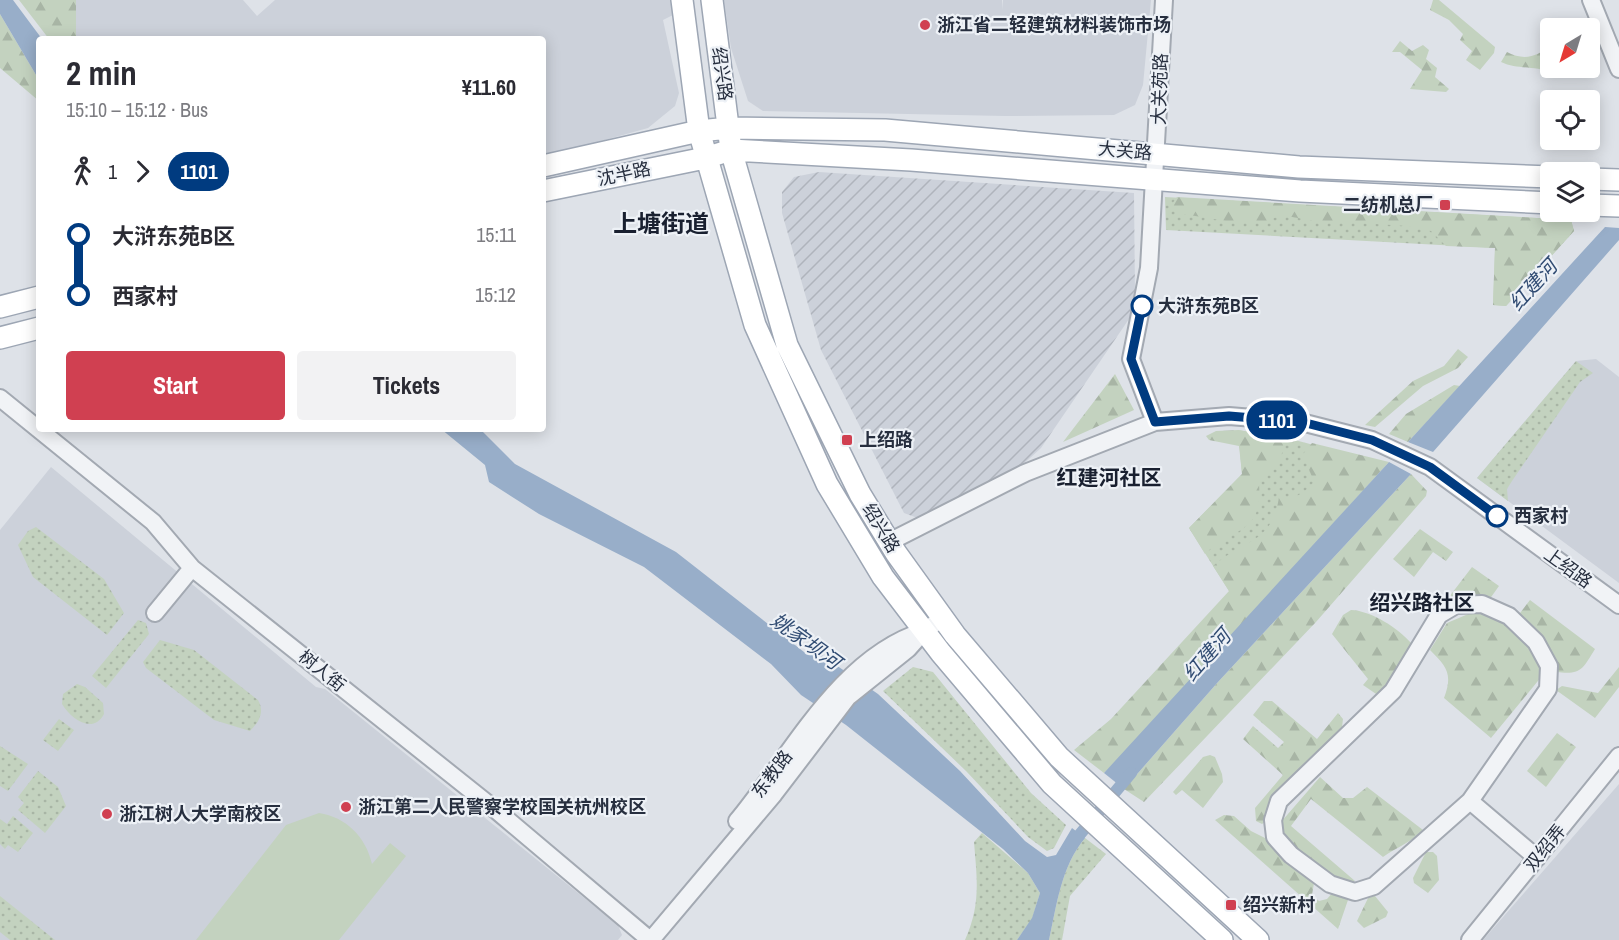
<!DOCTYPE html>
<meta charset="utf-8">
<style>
:root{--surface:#fff;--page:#f2f2f3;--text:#2b2b33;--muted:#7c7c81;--accent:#d04051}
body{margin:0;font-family:"Archivo Narrow","Noto Sans SC",sans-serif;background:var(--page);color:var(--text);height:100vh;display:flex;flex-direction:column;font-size:22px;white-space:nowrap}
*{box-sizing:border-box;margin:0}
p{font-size:20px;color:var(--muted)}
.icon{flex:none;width:33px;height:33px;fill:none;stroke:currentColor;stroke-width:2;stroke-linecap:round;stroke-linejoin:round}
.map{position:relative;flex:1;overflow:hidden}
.sheet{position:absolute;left:36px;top:36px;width:510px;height:396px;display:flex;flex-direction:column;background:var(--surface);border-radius:6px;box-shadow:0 3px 15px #0003}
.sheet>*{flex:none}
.badge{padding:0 12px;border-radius:20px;font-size:21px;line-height:39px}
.needle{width:39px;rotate:218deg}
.tools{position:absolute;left:1540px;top:18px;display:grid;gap:12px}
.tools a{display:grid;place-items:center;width:60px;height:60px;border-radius:6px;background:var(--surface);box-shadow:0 3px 15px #0003;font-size:30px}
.map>.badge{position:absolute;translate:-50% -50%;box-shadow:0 0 0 3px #fff}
.legs{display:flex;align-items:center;gap:9px;height:66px;padding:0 30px;font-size:20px}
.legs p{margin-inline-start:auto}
.overview{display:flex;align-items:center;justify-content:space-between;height:102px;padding:0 30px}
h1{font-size:33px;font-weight:700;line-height:45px}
.button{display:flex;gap:12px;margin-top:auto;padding:12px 30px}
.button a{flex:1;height:69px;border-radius:6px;background:var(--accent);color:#fff;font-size:24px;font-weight:700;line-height:69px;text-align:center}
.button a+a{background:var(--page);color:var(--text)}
ul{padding:0 30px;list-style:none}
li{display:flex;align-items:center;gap:21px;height:60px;font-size:22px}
li i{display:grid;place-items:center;width:9px;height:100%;margin:0 8px;background:currentColor}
li i::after{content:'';width:15px;height:15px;margin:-8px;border:4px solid;border-radius:50%;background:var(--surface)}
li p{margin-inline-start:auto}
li:first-child i{background:linear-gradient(#0000 50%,currentColor 0)}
li:last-child i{background:linear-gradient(currentColor 50%,#0000 0)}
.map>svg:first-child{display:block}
.built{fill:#ccd1da}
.industrial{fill:url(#industrial-furrows)}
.grass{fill:url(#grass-dots)}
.forest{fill:url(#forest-firs)}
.garden{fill:#c3d2bf}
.water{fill:#98aec9}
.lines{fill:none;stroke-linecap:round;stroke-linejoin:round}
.canal{stroke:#98aec9;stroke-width:12}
.minor-casing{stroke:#a3a9b2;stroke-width:20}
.major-casing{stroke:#9da6b4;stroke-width:24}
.minor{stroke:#f1f3f6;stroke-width:16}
.major{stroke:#fff;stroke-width:21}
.line-1-casing{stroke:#fff;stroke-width:14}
.line-1{stroke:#003b80;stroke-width:9}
.poi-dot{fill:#d04051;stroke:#edf1f6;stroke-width:2}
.stop-1-dot{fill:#fff;stroke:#003b80;stroke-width:3}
.labels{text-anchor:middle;stroke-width:4.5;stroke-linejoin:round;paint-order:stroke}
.poi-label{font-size:18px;font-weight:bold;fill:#272f3f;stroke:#edf1f6;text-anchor:start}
.street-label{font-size:18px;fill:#272f3f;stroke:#edf1f6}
.stop-label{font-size:18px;font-weight:bold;fill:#272f3f;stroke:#edf1f6;text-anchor:start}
.water-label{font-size:20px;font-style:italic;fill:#314c73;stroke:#edf1f6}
.quarter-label{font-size:21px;font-weight:bold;fill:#192030;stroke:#edf1f6}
.district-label{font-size:24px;font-weight:bold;fill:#192030;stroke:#edf1f6}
</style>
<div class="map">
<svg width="1619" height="940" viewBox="0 0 1619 940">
<defs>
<pattern id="industrial-furrows" width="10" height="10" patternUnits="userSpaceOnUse" patternTransform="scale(1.5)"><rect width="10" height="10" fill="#ccd1da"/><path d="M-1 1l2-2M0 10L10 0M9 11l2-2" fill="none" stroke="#afb4bc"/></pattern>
<pattern id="grass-dots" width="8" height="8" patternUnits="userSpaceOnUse" patternTransform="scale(1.5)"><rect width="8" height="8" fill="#c3d2bf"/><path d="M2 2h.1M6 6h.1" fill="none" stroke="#a8b5a5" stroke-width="1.8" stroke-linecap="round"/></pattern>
<pattern id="forest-firs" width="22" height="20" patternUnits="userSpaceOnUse" patternTransform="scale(1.5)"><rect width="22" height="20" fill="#c3d2bf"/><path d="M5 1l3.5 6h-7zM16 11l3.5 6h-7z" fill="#a8b5a5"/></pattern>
</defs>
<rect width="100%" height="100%" fill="#dee2e8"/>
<path class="built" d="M243 0 257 16 275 0H671L673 15 663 20 679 93 675 106 648 128 547 156 543 154V39H76V0Z
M724 0H1002L1003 10V0H1151L1143 85 1135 105 1114 115 1005 116 763 111 748 101 731 48Z
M1596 359 1619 377V583L1477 478 1576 361Z
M51 467 316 687 325 689 618 925 622 935 618 940H0V530Z
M1619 784V940H1483Z"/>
<path class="industrial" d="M819 172 1134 193 1135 297 1129 319 1041 448 1009 477 923 520 904 513 821 350 782 213V192L794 177Z"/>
<path class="grass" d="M1165 197 1571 220 1574 231 1506 306 1493 305 1495 248 1166 230Z
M1576 361 1593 373 1580 382 1512 481 1507 489 1508 501 1477 478Z
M1238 430 1291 439 1348 454 1229 591 1189 528 1242 474Z
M36 527 104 579 124 613 107 635 33 577 18 545 28 531Z
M138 620 146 623 149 634 106 688 92 676Z
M160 640 194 650 258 700C265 712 259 722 250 731L214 720 146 668 143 662Z
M913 667 933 672 1031 793 1066 825 1054 848 1047 851 1028 837 966 771 883 691Z
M77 684 85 687 103 703 104 714C93 735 71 719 62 704L63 694Z
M59 719 74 730 58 751 43 740Z
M0 746 28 764 8 791 0 786Z
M38 771 58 787 66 806 45 833 18 810 24 803 18 797Z
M13 816 33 833 18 852 8 845 5 849 0 844V819L7 824Z
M982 833 1028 873 1040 893 1032 919 1017 940H965C981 904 977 880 974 842Z
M1085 838 1106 854 1070 896 1062 940H1049C1057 904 1061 867 1085 838Z
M0 896 55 940H10L0 932Z"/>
<path class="forest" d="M19 0H76V39H49Z
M1433 0H1439L1495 47 1494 53 1480 70 1466 60 1472 51 1460 40 1463 34 1449 20 1430 10Z
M0 14 39 80V101L0 68Z
M1400 41 1412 51 1423 45 1429 50 1426 59 1437 68 1435 77 1449 89 1446 92 1410 89 1422 70 1400 52H1392Z
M1551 45V73C1536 65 1518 70 1501 62L1507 52C1524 61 1537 57 1551 45Z
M1177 197 1571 220 1574 231 1506 306 1493 305 1495 248 1446 246 1431 231 1408 226 1309 220 1281 215 1265 222H1232L1177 213 1172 204Z
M1458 349 1468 357 1458 368 1423 386 1375 427 1365 425 1413 381 1444 366Z
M1115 374 1134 410 1063 442Z
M1454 385 1460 386 1408 442 1389 434 1406 414Z
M1238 430 1280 437 1284 441C1282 466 1273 466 1259 484 1263 535 1234 526 1205 554L1189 528 1242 474 1239 446 1209 440 1206 436 1216 431Z
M1312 443 1389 462 1131 747 1104 773 1074 750 1111 719 1229 591 1213 566C1244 539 1272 544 1279 497 1296 499 1302 495 1314 482L1303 454Z
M1411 474 1427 491 1426 496 1316 622 1144 802 1124 789 1218 682Z
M1420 529 1453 552 1446 561 1433 552 1414 577 1393 559Z
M1472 567 1499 586 1489 600 1450 603 1449 597Z
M1530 600 1595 649C1582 670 1581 675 1556 672L1550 648 1517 617Z
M1351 610C1372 611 1398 628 1412 644L1379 696 1363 685 1368 679 1332 634 1343 615Z
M1473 612C1508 614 1526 639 1543 667L1542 676 1491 738 1444 698C1453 674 1447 667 1430 650L1447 623Z
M1619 667V687L1595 718 1556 690 1562 686 1598 693Z
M1264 701H1272L1317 739 1338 713 1343 719 1342 727 1334 738 1270 801 1265 822 1262 824 1256 821 1255 808 1283 775 1243 739 1253 726 1278 748 1284 742 1253 715Z
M1557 733 1576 747 1546 787 1527 771Z
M1210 755 1215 757 1222 774 1223 782 1203 808 1182 790 1176 795 1173 792 1203 757Z
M1320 777 1343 798H1353L1367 787 1423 830C1414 841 1395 848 1383 857L1311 799 1291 826 1355 881C1349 881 1341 882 1336 880 1317 872 1280 842 1281 822Z
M1224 815 1234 816 1251 831 1273 842 1302 874 1314 883 1312 895 1319 901 1327 899 1334 891 1348 900 1338 929 1215 820Z
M1426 852H1433L1437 856 1439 880 1428 893 1414 883 1413 878Z
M1369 896H1375L1388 912 1386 917 1364 928 1357 921Z"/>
<path class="garden" d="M319 813C346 817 366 837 372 864L390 843 406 856 339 940H196L286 825Z"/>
<path class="water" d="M0 0H13L42 39H39V80L0 14Z
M1605 227 1619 228V240L1433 452 1408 442Z
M441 429H480L515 464 676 552 804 652 820 654 878 694 960 771 1025 841 1047 857 1056 855 1072 828 1085 838C1061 867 1057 904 1049 940H1017L1032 918 1040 893 1028 873 1003 849 846 725 801 695 771 664 644 567 539 514 489 482 485 465Z
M1389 462 1411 474 1218 682 1124 789 1104 773Z"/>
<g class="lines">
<path class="canal" d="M1071 845 1131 773"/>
<defs>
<path id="minor" d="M1591 0 1619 69
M0 398 153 522 192 568 497 811 650 940
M1155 422 1131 359 1149 268 1164 0
M889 542 1025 473 1155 422 1229 416 1301 422 1372 440 1430 467 1619 605
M1482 604 1509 616 1536 642 1549 666 1548 689 1470 801 1374 886 1355 892 1330 884 1291 855 1275 837 1273 820 1279 801 1393 691 1439 615 1456 605Z
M155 613 192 568
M1470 801 1537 858
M737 821C790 758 839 657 924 631
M651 940 774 794 848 697 908 649 924 631 943 618
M1470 940 1619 756"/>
<path id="major" d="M682 0 699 131 755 325 827 484 883 577 941 653 1052 784 1222 940
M712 0 731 150 787 345 860 494 896 553 955 635 1059 757 1258 940
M543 166 699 131 729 128 885 130 1299 167 1551 177
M1590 179 1619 180
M543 191 705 158 731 150 911 160 1300 191 1551 203
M1590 205 1619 206
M0 307 39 297
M0 338 39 328"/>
</defs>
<use href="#minor" class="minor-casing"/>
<use href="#major" class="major-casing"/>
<use href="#minor" class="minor"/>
<use href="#major" class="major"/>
</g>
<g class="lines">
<defs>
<path id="line-1" d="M1142 306 1131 359 1155 422 1229 416 1302 422 1372 440 1430 467 1497 516"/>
</defs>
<use href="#line-1" class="line-1-casing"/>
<use href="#line-1" class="line-1"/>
</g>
<g class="poi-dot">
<circle cx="925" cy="25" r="6"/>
<rect x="1439" y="199" width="12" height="12" rx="3"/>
<rect x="841" y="434" width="12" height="12" rx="3"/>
<circle cx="346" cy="807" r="6"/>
<circle cx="107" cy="814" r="6"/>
<rect x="1225" y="899" width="12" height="12" rx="3"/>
</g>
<g class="stop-1-dot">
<circle cx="1142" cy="306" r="10"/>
<circle cx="1497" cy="516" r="10"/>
</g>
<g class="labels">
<g class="poi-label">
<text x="937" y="31">浙江省二轻建筑材料装饰市场</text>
<text x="1433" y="211" text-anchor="end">二纺机总厂</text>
<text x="859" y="446">上绍路</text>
<text x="358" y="813">浙江第二人民警察学校国关杭州校区</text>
<text x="119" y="820">浙江树人大学南校区</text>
<text x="1243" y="911">绍兴新村</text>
</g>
<g class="street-label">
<text transform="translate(722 74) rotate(82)" y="6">绍兴路</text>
<text transform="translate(1160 89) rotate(-88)" y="6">大关苑路</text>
<text transform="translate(1125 151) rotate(5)" y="6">大关路</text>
<text transform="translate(624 174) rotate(-12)" y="6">沈半路</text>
<text transform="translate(881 528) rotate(59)" y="6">绍兴路</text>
<text transform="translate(1568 568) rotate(36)" y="6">上绍路</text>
<text transform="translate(322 671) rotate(39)" y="6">树人街</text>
<text transform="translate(772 774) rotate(-53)" y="6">东教路</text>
<text transform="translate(1545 848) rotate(-51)" y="6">双绍弄</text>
</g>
<g class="stop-label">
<text x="1158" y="312">大浒东苑B区</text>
<text x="1514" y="522">西家村</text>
</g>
<g class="water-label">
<text transform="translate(1533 285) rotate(-48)" y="7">红建河</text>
<text transform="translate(806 641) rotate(36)" y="7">姚家坝河</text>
<text transform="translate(1207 655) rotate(-49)" y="7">红建河</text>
</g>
<g class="quarter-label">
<text x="1109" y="485">红建河社区</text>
<text x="1422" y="610">绍兴路社区</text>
</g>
<g class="district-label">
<text x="661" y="232">上塘街道</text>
</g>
</g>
</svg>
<div class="tools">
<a><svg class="needle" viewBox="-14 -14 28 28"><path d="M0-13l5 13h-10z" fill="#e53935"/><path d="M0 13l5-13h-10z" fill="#7c7c81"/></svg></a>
<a><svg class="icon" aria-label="locate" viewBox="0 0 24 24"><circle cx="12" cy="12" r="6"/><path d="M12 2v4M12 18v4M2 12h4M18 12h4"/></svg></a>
<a><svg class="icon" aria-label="layers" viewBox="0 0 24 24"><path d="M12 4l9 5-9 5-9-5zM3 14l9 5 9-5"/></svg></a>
</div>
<b class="badge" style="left:1277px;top:420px;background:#003b80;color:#fff">1101</b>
<section class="sheet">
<div class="overview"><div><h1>2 min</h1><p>15:10 – 15:12 · Bus</p></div><b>¥11.60</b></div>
<div class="legs"><svg class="icon" aria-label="walk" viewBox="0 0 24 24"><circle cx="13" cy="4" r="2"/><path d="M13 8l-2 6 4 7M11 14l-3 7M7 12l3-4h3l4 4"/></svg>1<svg class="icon" aria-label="forward" viewBox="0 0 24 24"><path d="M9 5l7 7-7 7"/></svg><b class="badge" style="background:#003b80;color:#fff">1101</b></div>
<ul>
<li><i style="color:#003b80"></i><b>大浒东苑B区</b><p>15:11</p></li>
<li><i style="color:#003b80"></i><b>西家村</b><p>15:12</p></li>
</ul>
<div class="button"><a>Start</a><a>Tickets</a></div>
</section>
</div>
